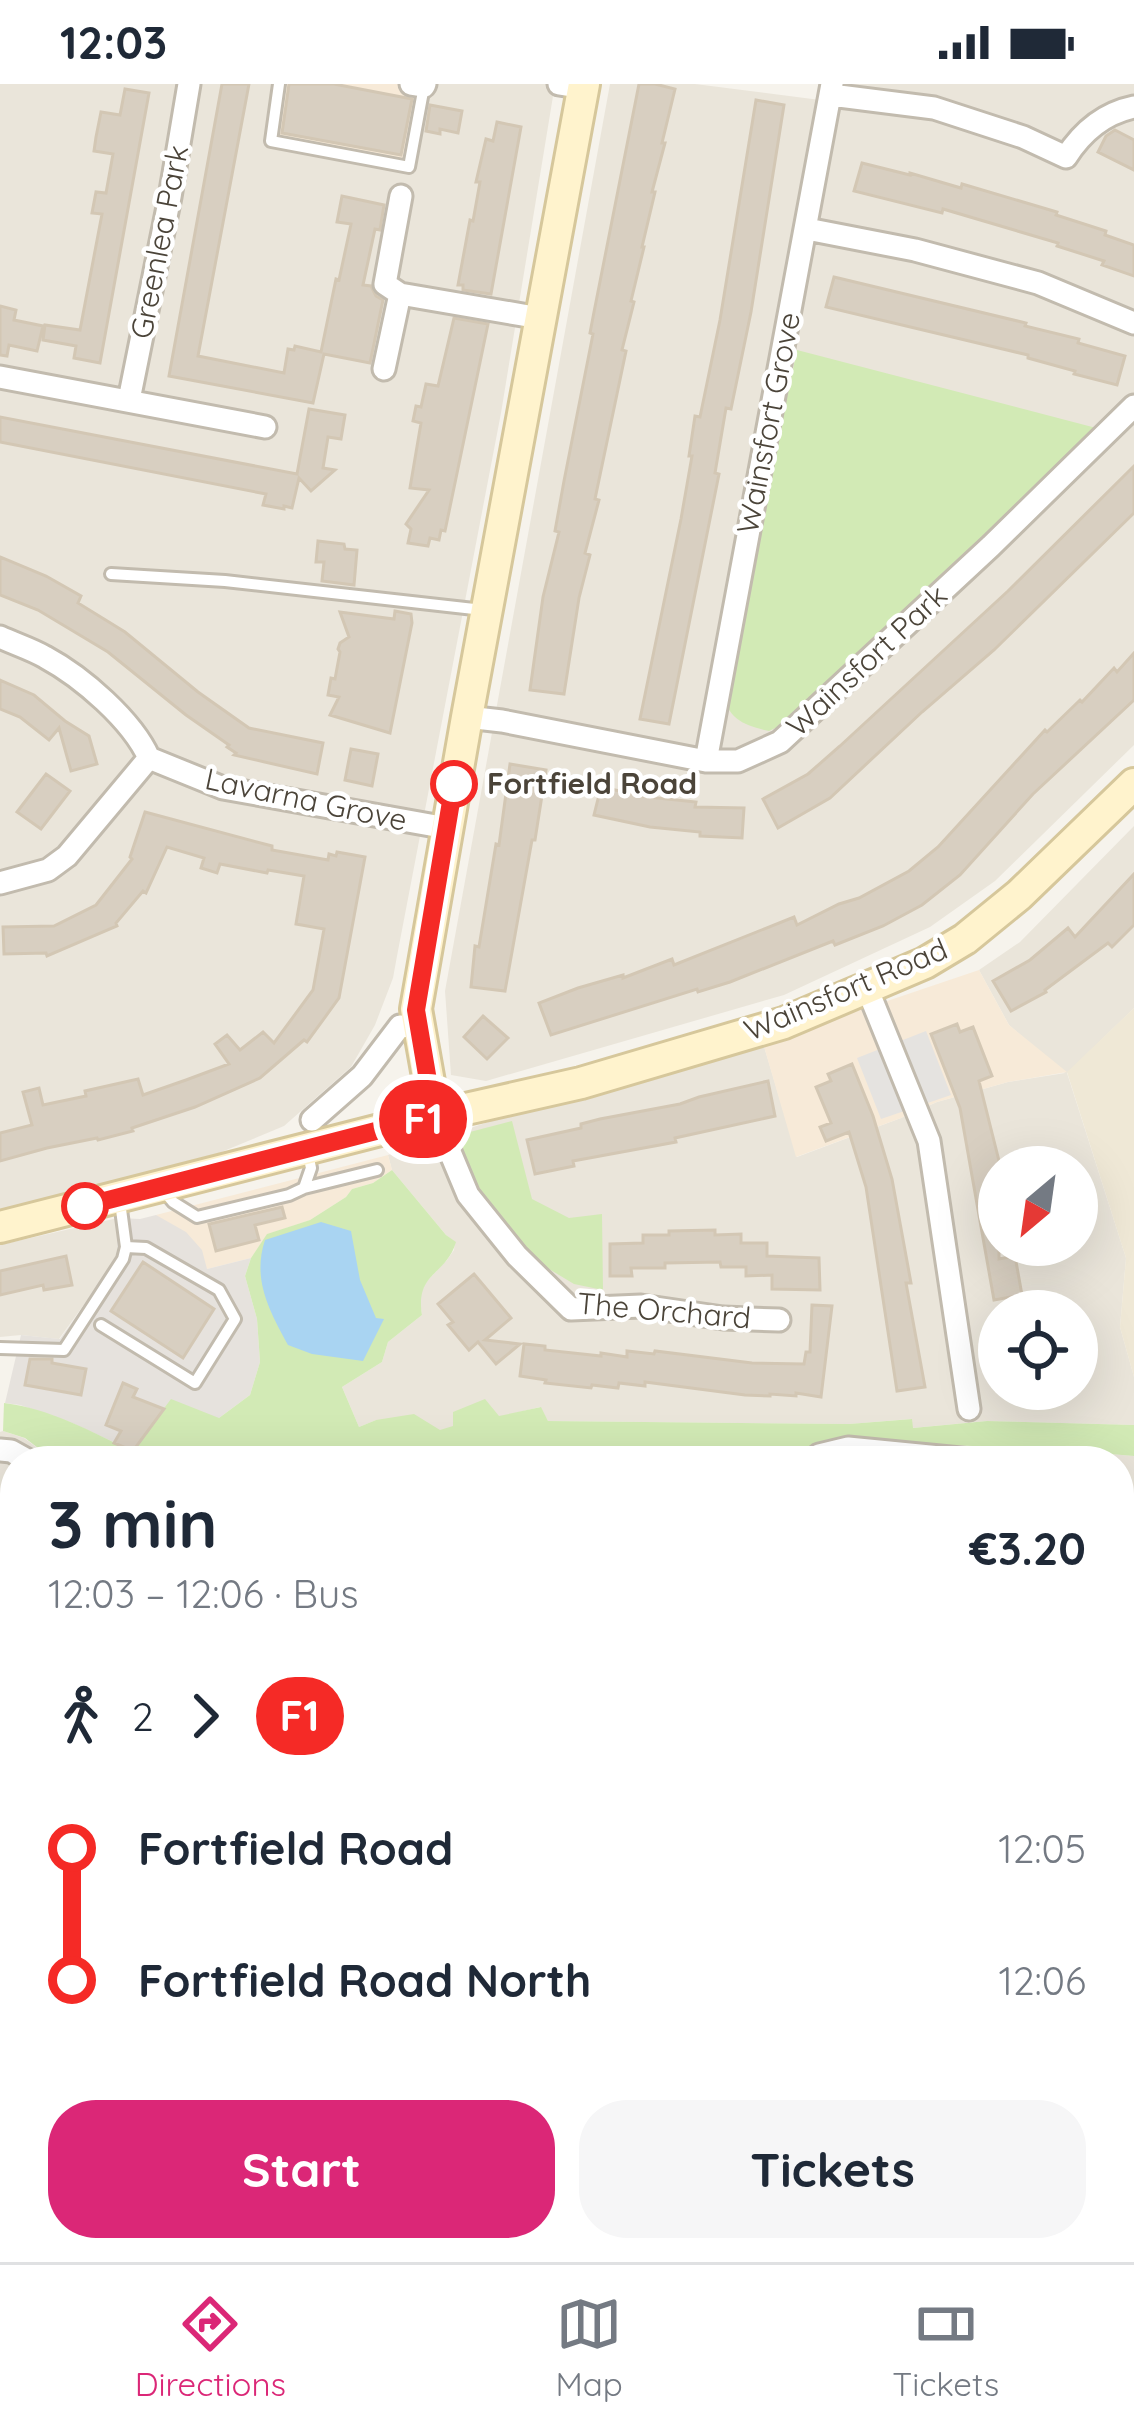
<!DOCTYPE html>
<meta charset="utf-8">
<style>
:root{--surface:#fff;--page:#f6f6f7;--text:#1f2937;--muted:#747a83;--line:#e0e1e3;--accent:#db2777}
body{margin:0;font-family:Quicksand,sans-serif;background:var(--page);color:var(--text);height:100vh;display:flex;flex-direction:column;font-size:45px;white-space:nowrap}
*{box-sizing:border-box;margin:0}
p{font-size:39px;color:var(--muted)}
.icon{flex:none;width:66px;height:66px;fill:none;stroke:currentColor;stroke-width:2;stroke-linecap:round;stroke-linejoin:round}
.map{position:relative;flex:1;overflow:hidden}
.drawer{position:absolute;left:0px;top:1362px;width:1134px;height:816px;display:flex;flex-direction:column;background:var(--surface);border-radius:48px 48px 0 0;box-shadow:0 12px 48px #0002}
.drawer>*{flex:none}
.badge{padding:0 24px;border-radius:39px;font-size:42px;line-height:78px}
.needle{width:78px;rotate:209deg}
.buttons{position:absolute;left:978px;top:1062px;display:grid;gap:24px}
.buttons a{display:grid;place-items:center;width:120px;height:120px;border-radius:50%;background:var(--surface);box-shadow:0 12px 48px #0002;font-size:60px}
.map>.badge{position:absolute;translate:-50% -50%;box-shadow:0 0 0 6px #fff}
.legs{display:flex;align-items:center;gap:18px;height:132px;padding:0 48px;font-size:39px}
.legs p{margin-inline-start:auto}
.headline{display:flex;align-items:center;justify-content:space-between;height:204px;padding:0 48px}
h1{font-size:66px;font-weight:700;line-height:90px}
.cta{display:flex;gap:24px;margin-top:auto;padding:24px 48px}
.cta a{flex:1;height:138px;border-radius:48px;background:var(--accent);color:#fff;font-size:48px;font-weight:700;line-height:138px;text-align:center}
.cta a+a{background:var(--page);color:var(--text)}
ul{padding:0 48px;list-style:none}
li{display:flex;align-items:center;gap:42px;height:132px;font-size:45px}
li i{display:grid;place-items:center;width:18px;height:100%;margin:0 15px;background:currentColor}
li i::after{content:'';width:30px;height:30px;margin:-15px;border:9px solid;border-radius:50%;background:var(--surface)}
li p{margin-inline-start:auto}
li:first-child i{background:linear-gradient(#0000 50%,currentColor 0)}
li:last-child i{background:linear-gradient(currentColor 50%,#0000 0)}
.status{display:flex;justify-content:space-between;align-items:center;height:84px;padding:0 60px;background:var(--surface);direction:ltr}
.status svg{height:33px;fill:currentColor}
.tabs{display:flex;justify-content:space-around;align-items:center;height:168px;border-top:3px solid var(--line);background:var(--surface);font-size:33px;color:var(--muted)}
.tabs a{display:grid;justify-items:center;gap:6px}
.tabs .active{color:var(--accent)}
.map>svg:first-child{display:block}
.residential{fill:#eae5da;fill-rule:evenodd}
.commercial{fill:#f7ead8}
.industrial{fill:#e6e2dd}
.education{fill:#efe8d6}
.green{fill:#d2eab5}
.parking{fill:#e5e3e0}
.water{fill:#a9d4f2}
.building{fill:#d8cfc1;stroke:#d3c7b4;stroke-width:3}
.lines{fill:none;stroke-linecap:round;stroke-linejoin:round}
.lane-casing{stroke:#c2bbae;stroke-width:16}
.street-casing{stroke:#c2bbae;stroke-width:27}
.secondary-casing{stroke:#d6c79b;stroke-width:36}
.lane{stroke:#fff;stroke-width:10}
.street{stroke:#fff;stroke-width:21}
.secondary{stroke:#fff3cd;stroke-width:30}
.line-1-casing{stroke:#fff;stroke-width:27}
.line-1{stroke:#f52a26;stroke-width:18}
.stop-1-dot{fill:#fff;stroke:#f52a26;stroke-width:6}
.labels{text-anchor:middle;stroke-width:9;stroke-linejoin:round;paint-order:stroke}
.street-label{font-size:30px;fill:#4b4439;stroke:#fff}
.stop-label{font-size:30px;font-weight:bold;fill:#4b4439;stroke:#fff;text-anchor:start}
</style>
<div class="status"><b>12:03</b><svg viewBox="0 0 49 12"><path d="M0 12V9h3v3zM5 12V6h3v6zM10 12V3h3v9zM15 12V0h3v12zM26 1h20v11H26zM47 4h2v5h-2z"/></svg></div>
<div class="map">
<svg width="1134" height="2178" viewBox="0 0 1134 2178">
<rect width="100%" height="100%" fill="#f6f3ec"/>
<path class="residential" d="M0 0H555L501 329 397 872 393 894 375 941 351 983 284 1042 219 1069 0 1126Z
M610 0H695L820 16 822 0H1134V661L995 797 930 843 784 911 486 997 451 991 445 907Z
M1134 742V924L1067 989 1126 1174 1120 1243 1134 1293V1341L987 1337 912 1344 911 1335 849 1340 548 1337 540 1323 440 1347 376 1336 359 1343 342 1303 382 1278 388 1258 422 1231 419 1212 427 1197 447 1176 454 1166 455 1158 446 1151 392 1086 388 1071 510 1031 763 959 797 1073 901 1034 937 1018 1008 998 1065 989 1009 941 979 886 1020 858ZM999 1083H1077V1161H999ZM999 1227H1077V1305H999Z
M118 1134 117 1175 59 1255 21 1251 0 1253V1161Z
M3 1347 24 1354 55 1377H15V1714L0 1701V1348Z
M828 1355 1014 1364 1035 1376 1037 1364 1134 1372V1777L1119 1778V1377H794L806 1364Z
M0 1761 15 1771V1989L0 1977Z
M1134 1803V2178H541L527 2163H1119V1804Z
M211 2163H471L485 2178H228Z"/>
<path class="commercial" d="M276 0H432L415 88 265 59Z
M979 886 1009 941 1067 988 1008 998 937 1018 901 1034 796 1073 763 959Z
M388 1071 392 1086 373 1099 352 1105 346 1113 310 1136 268 1150 251 1174 207 1185 156 1131Z"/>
<path class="industrial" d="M156 1131 186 1148 202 1166 207 1185 251 1174 245 1192 257 1235 260 1278 250 1311 219 1334 133 1367 70 1338 20 1321 5 1319 21 1251 60 1255 117 1175 118 1134 140 1135Z"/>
<path class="education" d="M1134 924V1293L1120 1243 1126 1174 1067 988Z"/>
<path class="green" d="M797 266 1100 345 792 636 769 647C745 642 724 634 725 607Z
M512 1037 532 1115 569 1134 602 1130 603 1206 574 1200 539 1179 476 1111 461 1062 470 1048Z
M392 1086 446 1151 456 1158C446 1192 415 1188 422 1231L388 1258 382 1278 342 1303 359 1343 376 1336 414 1330 440 1346 453 1342V1328L485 1315 499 1332 541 1323 548 1337 849 1340 912 1335 913 1344 987 1337 1134 1341V1372L1038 1364 1035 1376 1014 1374 1013 1364 829 1355 806 1364 794 1377H55L25 1354 3 1347 4 1319C49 1324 92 1348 132 1367L171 1315 219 1334 250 1311 260 1278 257 1235 245 1192 251 1174 267 1150 310 1136 346 1113 352 1105 373 1099Z"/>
<path class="parking" d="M926 947 951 1011 881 1035 857 974Z
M15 2043V2163H79L57 2178H0V2052Z"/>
<path class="water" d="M321 1138 351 1147 360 1196 376 1234 384 1235 363 1277 312 1270 288 1261C269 1226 252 1195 265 1156Z"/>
<path class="building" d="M222 0H249L198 272 284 289 288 265 294 266 295 262 321 268 336 195 339 196 351 140 337 138 342 112 384 121 380 146 375 145 363 201 371 202 376 212 383 216 370 279 324 270 313 319 169 292Z
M289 0H334L412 15 401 71 282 49Z
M639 0H655L675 5 662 59H665L652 108H655L642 163H644L631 217 634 218 622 266 626 267 595 415 599 416 585 469 590 471 579 514 564 610 530 606 543 513 559 448 555 447 564 397 593 250 590 249 594 228Z
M125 5 149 9 100 279 74 274 76 262 43 256 45 241 80 246 102 130 92 129 96 108 106 109 113 70 94 67 96 53 101 28 120 31Z
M756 16 784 21 751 228 731 325 726 324 715 389 719 390 669 640 640 635 681 435 692 372H689L695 332 700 333 720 236Z
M430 21 462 27 458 49 440 45V50L426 47Z
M497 38 521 43 491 210 463 206V201H458L470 136 473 137 480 98H476L486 55 493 57Z
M1115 46 1134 56V86L1098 68 1106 52Z
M862 79 910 91V89L961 104 962 100 1057 128 1056 131 1106 147 1105 151 1134 161V192L1102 181 1104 177 1057 162 1058 159 943 125 942 129 854 107Z
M834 193 1026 239 1025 242 1079 255 1078 259 1125 272 1117 301 1074 290 1075 287 1028 274V271L826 223Z
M0 222 16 226 14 236 43 242 37 267 9 261 7 272 0 271Z
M454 234 488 240 445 447 441 446 439 456 430 454 428 462 408 459 411 445 406 440 429 406 410 404 421 339 413 337 416 322 421 323 426 300 438 302Z
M309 325 345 331 341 355 328 353 323 384 335 386 311 407 299 394 292 424 284 422V425L263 421 266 410 0 358V333L297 390Z
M1134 382V429L994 566 922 628 830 714 778 744 763 715 808 690 840 662 1008 507Z
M318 457 344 460 345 465 357 466 354 501 322 497 324 478H316Z
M0 473 46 492 81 512 78 519 125 548 198 608 249 644 323 659 317 690 234 671 236 669 227 663 229 661 186 631 108 568 38 526 0 511Z
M395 527 411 530 412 539 390 649 330 631 339 613 328 611 331 594 335 595 340 568 338 565 340 559 349 553 340 528 394 535Z
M1134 569V616L1033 710 960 791 922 821 883 842 835 861 833 857 730 898 698 908 697 905 551 951 539 919 578 904 623 891V894L672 875 674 881 794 833 797 841 839 820 859 814 909 787 938 763 1045 646 1047 648 1080 616 1082 618 1114 584 1117 588Z
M0 596 34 611 65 637 89 652 97 680 71 687 59 644 49 656 20 633 0 625Z
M351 665 378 670 372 702 345 696Z
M510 680 546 686 535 756H532L505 907 471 903 475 862 479 863 496 760 499 761Z
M46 690 70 707 41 745 17 728Z
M601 703 648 713 696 718 695 723 744 724 742 754 700 752V748L650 743 594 731Z
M145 728 272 762V766L328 776 329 770 336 772 337 768 365 773 339 914 307 958 304 956 260 994 195 1023 132 1044 133 1047 98 1056 97 1054 47 1064 0 1077V1049L32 1041 23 1008 39 1004 43 1021 86 1012 85 1007 138 995 143 1011 186 996 229 980 215 960 227 951 240 966 263 948 274 959 313 906 324 845 296 840 304 792 268 786 267 789 220 780 217 789 201 784 204 774 167 763 146 809 143 807 116 839 117 842 47 872 46 869 4 870 3 843 54 842 96 821 132 775 130 773Z
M1134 790V841L1112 863 1108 859 1045 906 1046 908 1011 927 993 897 1030 876 1068 844 1075 853Z
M483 932 508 954 487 975 464 953Z
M957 940 960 948 973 943 992 992 979 997 999 1077V1175L1015 1172 1022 1211 994 1216 960 1024 931 950Z
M852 980 873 1032 892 1095 911 1199H906L925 1303 897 1307 866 1103 849 1048 826 1057 820 1043 831 1039 816 1003 831 997 828 990Z
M768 997 775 1032 675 1054 676 1058 573 1077 574 1082 535 1090 527 1056 581 1044V1040L600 1035 680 1020 699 1013Z
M282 1123 285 1134 255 1141 259 1156 216 1167 209 1140Z
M715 1146V1151L741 1150V1159H767V1172L819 1174 820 1206 772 1205V1191L746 1192V1183H721L720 1178 665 1179V1184H631L632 1192H610V1160L643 1159V1151H669V1147Z
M66 1172 72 1201 44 1206 43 1201 0 1211V1187Z
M143 1178 214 1225 183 1274 111 1227Z
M474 1190 511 1234 485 1256 520 1260 496 1280 478 1258 469 1266 448 1241 453 1238 438 1220Z
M812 1221 832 1222 821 1313 796 1309V1312L770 1310V1312L745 1311 645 1298V1302L619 1299 618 1304 592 1301 591 1304 545 1299 546 1296 520 1292 524 1260 545 1262V1266L601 1272V1269L627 1273V1267L654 1270 655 1267 752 1279 804 1280 806 1268H810Z
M30 1275H52V1279L86 1285 81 1311 25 1301Z
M123 1299 137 1305 133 1313 164 1325 133 1367 114 1359 121 1347 106 1341Z
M0 1423 15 1434V1510L0 1499Z
M79 2163H148L158 2178H57Z
M356 2163H411L426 2178H373Z
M772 2163H816L828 2172 836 2163H841L859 2178H790Z
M968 2163H1007L1020 2178H952Z"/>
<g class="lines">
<defs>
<path id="lane" d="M279 0 271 57 409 83 424 2
M111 490 225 497 483 526
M304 1104 377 1086
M163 1106 173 1118 197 1133 289 1111 304 1104 311 1084 308 1070
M101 1241 195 1299 235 1235 219 1206 146 1164 126 1163
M0 1264 64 1266 123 1175 126 1163 120 1118
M0 1900 15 1885
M0 1912 15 1928
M0 2041 15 2031
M183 2163 200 2178
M10 2178 31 2163"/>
<path id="street" d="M411 0 424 2 425 0
M559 0 584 4
M831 11 934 24 1023 53 1066 73C1082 48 1105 29 1134 23
M401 112 385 200 400 210 540 234
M807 145 915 166 1038 199 1134 239
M384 285 400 210
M0 293 265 343
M129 316 170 113 189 0
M0 553C15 560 31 565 45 573 82 593 132 636 149 674L223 704 447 744
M467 633 502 637 706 677H738L780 658 991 462 1134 322
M706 677 832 0
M0 799 48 786 67 772 149 674
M867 904 929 1057 969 1325
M435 1032 468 1111 517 1172 571 1225 641 1222 723 1234 779 1236
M312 1036 362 992 400 942 417 943
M0 1366 11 1367 29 1377
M813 1377 819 1371 848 1364 981 1377
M1119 2069 1134 2067
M908 2163 921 2178"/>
<path id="secondary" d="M435 1032 416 925 467 633 584 0
M0 1143 435 1032 581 999 784 939 925 879 965 855 1019 811 1134 700
M0 1718 15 1729
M1119 1794 1134 1793
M503 2163 517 2178"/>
</defs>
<use href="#lane" class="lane-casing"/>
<use href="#street" class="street-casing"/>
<use href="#secondary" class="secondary-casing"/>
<use href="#lane" class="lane"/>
<use href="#street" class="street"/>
<use href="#secondary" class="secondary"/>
</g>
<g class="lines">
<defs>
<path id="line-1" d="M85 1122 434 1032 416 926 454 700"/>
</defs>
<use href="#line-1" class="line-1-casing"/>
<use href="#line-1" class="line-1"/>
</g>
<g class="stop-1-dot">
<circle cx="454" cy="700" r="21"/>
<circle cx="85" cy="1122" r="21"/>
</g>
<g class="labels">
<g class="street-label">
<text transform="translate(160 158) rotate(-79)" y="10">Greenlea Park</text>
<text transform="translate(769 339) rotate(-79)" y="10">Wainsfort Grove</text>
<text transform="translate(867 577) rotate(-43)" y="10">Wainsfort Park</text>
<text transform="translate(306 716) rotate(12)" y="10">Lavarna Grove</text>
<text transform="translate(846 906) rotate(-23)" y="10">Wainsfort Road</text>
<text transform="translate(664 1227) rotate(5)" y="10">The Orchard</text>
</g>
<g class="stop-label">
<text x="487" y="710">Fortfield Road</text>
</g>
</g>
</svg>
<div class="buttons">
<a><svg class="needle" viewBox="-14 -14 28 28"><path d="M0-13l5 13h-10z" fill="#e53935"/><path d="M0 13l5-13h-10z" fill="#747a83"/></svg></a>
<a><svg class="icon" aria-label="locate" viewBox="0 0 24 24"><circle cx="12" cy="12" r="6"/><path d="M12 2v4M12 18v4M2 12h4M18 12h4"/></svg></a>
</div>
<b class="badge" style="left:423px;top:1035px;background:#f52a26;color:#fff">F1</b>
<section class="drawer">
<div class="headline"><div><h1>3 min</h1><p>12:03 – 12:06 · Bus</p></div><b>€3.20</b></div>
<div class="legs"><svg class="icon" aria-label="walk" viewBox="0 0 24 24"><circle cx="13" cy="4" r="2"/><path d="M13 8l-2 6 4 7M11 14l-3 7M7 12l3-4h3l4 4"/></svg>2<svg class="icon" aria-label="forward" viewBox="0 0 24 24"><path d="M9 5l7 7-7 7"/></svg><b class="badge" style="background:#f52a26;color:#fff">F1</b></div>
<ul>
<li><i style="color:#f52a26"></i><b>Fortfield Road</b><p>12:05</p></li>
<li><i style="color:#f52a26"></i><b>Fortfield Road North</b><p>12:06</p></li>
</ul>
<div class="cta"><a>Start</a><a>Tickets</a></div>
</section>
</div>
<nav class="tabs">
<a class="active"><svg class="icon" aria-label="directions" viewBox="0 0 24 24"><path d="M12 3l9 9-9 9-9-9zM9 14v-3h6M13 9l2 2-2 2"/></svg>Directions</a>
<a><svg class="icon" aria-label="map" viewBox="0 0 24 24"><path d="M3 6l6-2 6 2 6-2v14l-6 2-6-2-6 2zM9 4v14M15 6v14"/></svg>Map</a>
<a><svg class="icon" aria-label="tickets" viewBox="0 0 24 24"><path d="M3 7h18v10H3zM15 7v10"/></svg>Tickets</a>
</nav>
